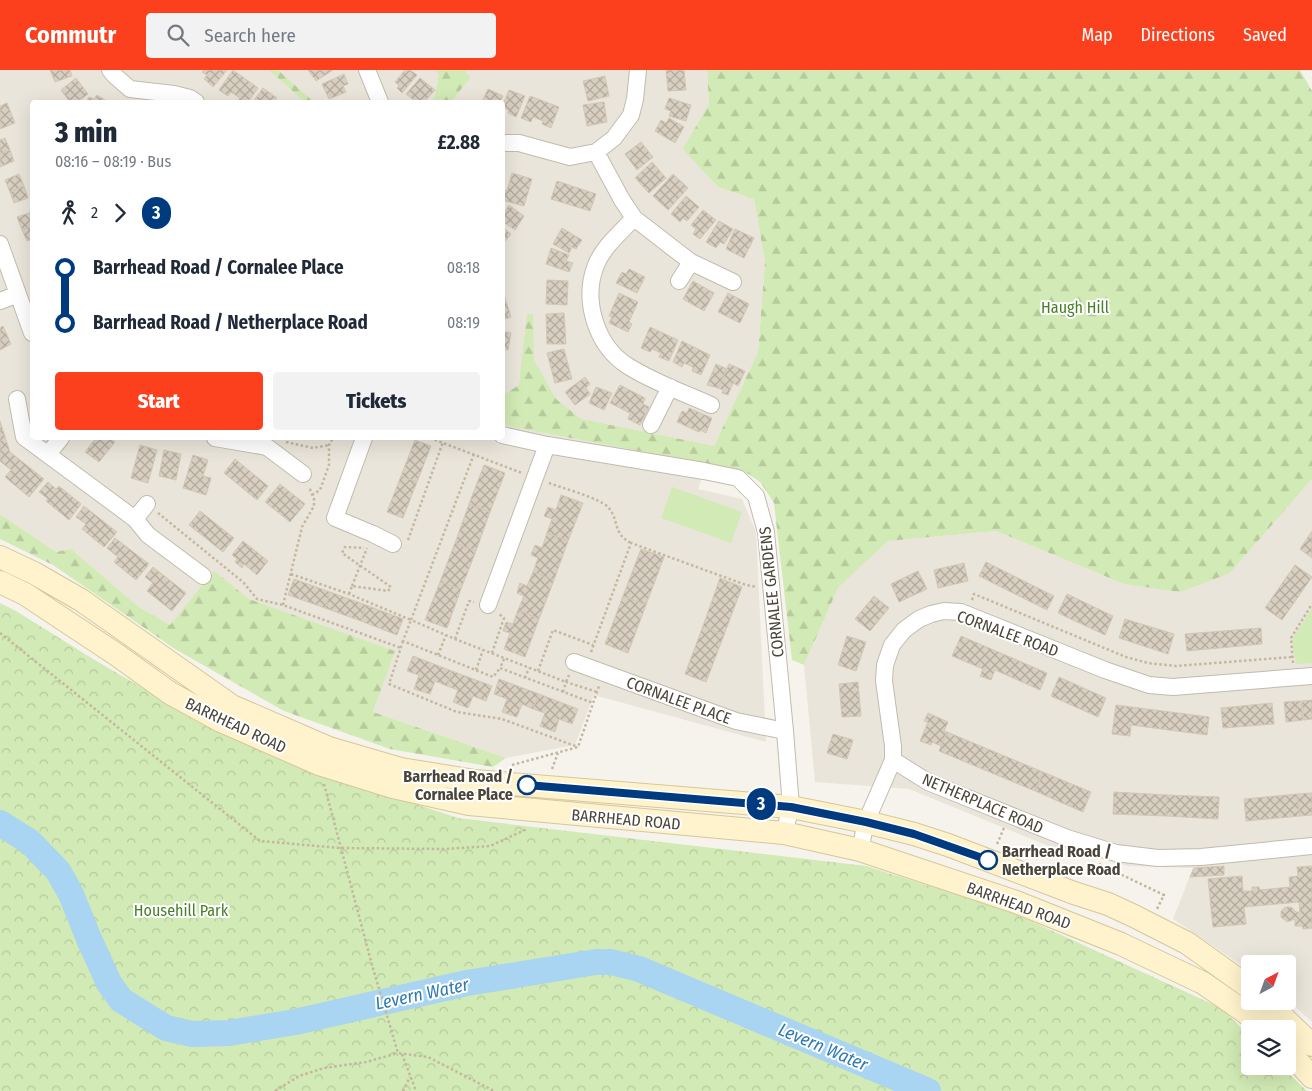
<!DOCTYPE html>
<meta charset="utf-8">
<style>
:root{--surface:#fff;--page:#f2f2f3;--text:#1f2937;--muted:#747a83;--accent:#fc3f1d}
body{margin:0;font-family:"Fira Sans Condensed",sans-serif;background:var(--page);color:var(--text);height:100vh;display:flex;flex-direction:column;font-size:19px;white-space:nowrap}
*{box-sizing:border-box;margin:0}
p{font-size:16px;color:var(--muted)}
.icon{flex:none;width:28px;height:28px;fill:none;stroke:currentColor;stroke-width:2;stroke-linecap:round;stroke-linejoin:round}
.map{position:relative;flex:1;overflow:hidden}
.drawer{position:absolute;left:30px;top:30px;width:475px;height:340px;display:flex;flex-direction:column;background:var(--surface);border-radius:5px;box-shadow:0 5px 20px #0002}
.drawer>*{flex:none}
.badge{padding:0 10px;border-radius:16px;font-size:18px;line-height:32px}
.needle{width:32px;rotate:41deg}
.controls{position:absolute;left:1241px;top:885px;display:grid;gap:10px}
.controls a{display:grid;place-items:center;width:55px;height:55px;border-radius:5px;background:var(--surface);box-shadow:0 5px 20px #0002;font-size:25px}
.map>.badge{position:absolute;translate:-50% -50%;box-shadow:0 0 0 2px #fff}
.legs{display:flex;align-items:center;gap:8px;height:55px;padding:0 25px;font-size:16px}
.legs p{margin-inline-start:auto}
.headline{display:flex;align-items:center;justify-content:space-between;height:85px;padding:0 25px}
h1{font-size:28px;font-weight:800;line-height:38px}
.cta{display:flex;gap:10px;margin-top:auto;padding:10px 25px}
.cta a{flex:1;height:58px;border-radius:5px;background:var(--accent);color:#fff;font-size:20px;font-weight:800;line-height:58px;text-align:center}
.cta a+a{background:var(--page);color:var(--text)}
ul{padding:0 25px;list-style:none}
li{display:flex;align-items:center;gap:18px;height:55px;font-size:19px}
li i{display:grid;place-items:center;width:8px;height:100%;margin:0 6px;background:currentColor}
li i::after{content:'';width:12px;height:12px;margin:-6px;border:4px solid;border-radius:50%;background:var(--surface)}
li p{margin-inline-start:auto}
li:first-child i{background:linear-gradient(#0000 50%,currentColor 0)}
li:last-child i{background:linear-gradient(currentColor 50%,#0000 0)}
header{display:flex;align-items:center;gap:30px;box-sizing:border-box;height:70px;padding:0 25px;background:var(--accent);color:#fff}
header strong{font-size:24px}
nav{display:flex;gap:28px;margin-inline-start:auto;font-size:18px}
.search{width:350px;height:45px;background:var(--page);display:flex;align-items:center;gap:12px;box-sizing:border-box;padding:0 18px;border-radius:5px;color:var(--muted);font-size:19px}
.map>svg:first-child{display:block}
.residential{fill:#eae5da;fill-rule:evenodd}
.green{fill:#d2eab5}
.forest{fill:url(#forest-firs)}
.park{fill:url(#park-crowns)}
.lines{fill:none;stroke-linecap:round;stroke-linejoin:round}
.river{stroke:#a9d4f2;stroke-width:26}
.building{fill:url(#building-cross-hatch);stroke:#d3c7b4}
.minor-casing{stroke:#c2bbae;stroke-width:18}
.secondary-casing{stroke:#d6c79b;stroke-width:24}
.path{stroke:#c4b79f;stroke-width:2.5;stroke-dasharray:2.5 2.5;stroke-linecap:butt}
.minor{stroke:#fff;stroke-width:16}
.secondary{stroke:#fff3cd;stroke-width:22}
.line-1-casing{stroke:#fff;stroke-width:11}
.line-1{stroke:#003b80;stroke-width:8}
.stop-1-dot{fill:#fff;stroke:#003b80;stroke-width:2.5}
.labels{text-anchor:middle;stroke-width:4;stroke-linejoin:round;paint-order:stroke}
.park-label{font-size:16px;fill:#4a7f2a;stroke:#fff}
.street-label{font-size:16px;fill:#4b4439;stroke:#fff}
.stop-label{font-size:16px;font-weight:bold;fill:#4b4439;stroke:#fff;text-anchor:end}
.water-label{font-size:18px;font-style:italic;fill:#2e7ab2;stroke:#fff}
</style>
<header>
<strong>Commutr</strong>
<div class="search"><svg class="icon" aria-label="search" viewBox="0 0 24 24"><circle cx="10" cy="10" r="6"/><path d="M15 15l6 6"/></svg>Search here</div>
<nav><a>Map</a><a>Directions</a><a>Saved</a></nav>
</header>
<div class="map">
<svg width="1312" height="1021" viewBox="0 0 1312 1021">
<defs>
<pattern id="forest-firs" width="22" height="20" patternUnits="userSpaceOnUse" patternTransform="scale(1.25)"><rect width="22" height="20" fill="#d2eab5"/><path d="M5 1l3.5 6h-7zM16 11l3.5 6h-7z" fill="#b6ca9c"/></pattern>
<pattern id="park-crowns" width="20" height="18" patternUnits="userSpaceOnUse" patternTransform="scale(1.25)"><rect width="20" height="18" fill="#d2eab5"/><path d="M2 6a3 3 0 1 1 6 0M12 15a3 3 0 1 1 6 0" fill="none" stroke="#b6ca9c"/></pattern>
<pattern id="building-cross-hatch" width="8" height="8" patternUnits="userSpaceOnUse" patternTransform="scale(1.25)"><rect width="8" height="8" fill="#d8cfc1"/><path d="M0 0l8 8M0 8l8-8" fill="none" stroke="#b1aa9e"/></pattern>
</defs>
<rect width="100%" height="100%" fill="#f6f3ec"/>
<path class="residential" d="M0 0H707L709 34 684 79 718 117 754 129 765 192 758 282 714 376 698 419 742 429 756 462 766 672 594 625 575 675 506 688 373 642 394 581 249 529 214 502 170 555 139 537 71 479 56 482 0 444ZM32 32H502V368H32Z
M1312 409V952L1288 930V894H1250V901L1173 849 1193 798 1128 796 1051 777 909 719 815 712 804 595 838 518 888 471 996 461 1124 514 1230 503Z"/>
<path class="green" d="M672 417 742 442 731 473 661 448Z
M1312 538V593L1296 594 1292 570Z"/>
<path class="forest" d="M269 0H278L314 32H305Z
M435 0H465L470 8 451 32H431L435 26 439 5Z
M707 0H1300L1312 21V409L1230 503 1180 522 1124 514 996 461 888 471 838 518 804 595 792 590 774 433 761 413 749 404 708 394 503 355V325L519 315 527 244H533L534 290 556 329 581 349 714 376 758 282 765 192 754 129 718 117 683 79 709 34Z
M0 444 56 482 71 479 139 537 170 555 214 501 249 529 395 581 373 642 506 688 493 697 390 679 284 641 175 579 53 495 0 469Z"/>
<path class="park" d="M0 533 16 541 93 589 206 655 318 702 458 748 866 796 1009 841 1221 938 1250 966V996H1281L1307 1021H0Z"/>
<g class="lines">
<path class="river" d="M0 753 30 772 58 801 71 824 89 869 109 913 121 930 166 958 192 964 229 963 295 952 467 913 596 892H611L639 899 928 1021"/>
</g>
<path class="building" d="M50 0H70L72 6 55 12Z
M204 0H227L213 17 204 9 207 5 202 2Z
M233 0 258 18 248 32H240L238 31 240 28 231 22 228 26 219 20Z
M308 0H333L316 11Z
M405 0H410L417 5 402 23 397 18 399 16 395 12Z
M666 0H684L686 20 668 21Z
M344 4 348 14 343 16 346 22 329 29 322 14Z
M605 6 609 26 588 31 583 11Z
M76 8 88 24 77 32H70L61 20Z
M420 8 435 20 424 32H416L406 24Z
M263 18 277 28 274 32H253Z
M488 19 503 26 500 32H482Z
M509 20 525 26 516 47 508 43 509 40 502 37Z
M97 25 107 31 106 32H86L89 27 94 29Z
M530 26 559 37 551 58 542 54 543 51 533 47 531 52 521 48Z
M669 28 691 35 686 51 669 46 671 41 665 39Z
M604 32 607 52 587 56 583 35Z
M7 33 15 53 0 59V36Z
M669 48 684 57 675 73 655 61 661 50 666 53Z
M5 68 10 80 0 84V70Z
M641 72 653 87 637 100 625 84Z
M10 80 14 91 0 97V84Z
M652 92 666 108 649 123 635 108Z
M512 103 532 109 524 136 502 130 505 120 507 121Z
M19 104 24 116 10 122 5 110Z
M673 104 688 118 668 140 653 126Z
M557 111 596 124 590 141 551 129Z
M24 116 28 128 14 133 10 122Z
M686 126 699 137 687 151 683 148 680 152 671 144Z
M509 135 524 146 515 160 502 151V139L505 141Z
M703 140 716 150 700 169 693 164 696 159 691 155Z
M32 142V156L22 160 17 147Z
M719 151 733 159 724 174 720 172 716 178 706 172Z
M32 156V169L27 171 22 160Z
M502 157 511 164 502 175Z
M562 158 582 170 576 179 572 177 569 183 553 174Z
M735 159 754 168 744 188 726 179Z
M551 178 569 185 566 191 573 193 569 202 546 194Z
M629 199 645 207 637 223 616 213 622 202 626 204Z
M547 210 568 211 567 235 546 234Z
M693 211 714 223 704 241 683 229Z
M502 218 511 247 502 250Z
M619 223 638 232 629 252 632 254 628 262 609 253 612 247 609 246Z
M728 223 749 234 740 253 718 242Z
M564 243 566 274H547L546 244Z
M3 256 11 274 0 280V258Z
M650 257 678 270 669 291 659 287 661 283 652 279 650 282 641 278Z
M502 261 511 263 508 280 502 279Z
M682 271 710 285 701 305 692 301 693 297 684 293 682 297 673 292Z
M564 279 572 309 555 313 547 283Z
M716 294 727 299 718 318 707 315Z
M729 294 745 301 738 316 733 313 728 325 722 323 723 320 718 318Z
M585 307 590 314 586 318 590 324 575 335 565 322Z
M620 315 645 328 643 334 649 337 640 355 628 349 630 343 610 333Z
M596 317 612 323 604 340 589 333Z
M689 338 712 348 706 363 700 360 699 362 677 352 682 341 687 343Z
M0 351 10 382 44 409 29 427 5 407 11 400 0 391Z
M96 368H110L115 372 99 392 85 382Z
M415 370 431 376 417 412 401 406Z
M140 375 157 380 148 413 131 408Z
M164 380 181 384 176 410 159 406Z
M193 385 208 390 203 406 211 408 206 425 183 418Z
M235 389 268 416 257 430 224 403Z
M484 395 505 403 490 442 469 434Z
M401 406 417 412 403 448 387 442Z
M48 412 56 419 59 416 81 434 69 450 46 431 48 429 39 422Z
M280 414 305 434 290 452 265 432Z
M561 425 583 433 568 471 547 463 552 449 544 446 548 437 556 440Z
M469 434 490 442 476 481 455 473Z
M84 436 117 462 104 477 82 459 86 454 76 447Z
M200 441 234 468 223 482 189 455Z
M1312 461V488L1300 479Z
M547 463 568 471 554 510 533 502 538 488 531 485 535 475 542 478Z
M115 468 149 494 136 510 114 492 118 487 107 478Z
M243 471 268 491 257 505 244 494 242 498 235 492 237 489 232 485Z
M455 473 476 481 461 519 440 512Z
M641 479 664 487 646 535 623 526Z
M986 492 1054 526 1047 540 979 506Z
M964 493 968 511 938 518 934 500Z
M1295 495 1312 507 1282 550 1265 538Z
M153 497 186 523 172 541 147 521 153 513 145 507Z
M918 501 927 519 899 532 891 514Z
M533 502 554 510 539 549 518 540 524 526 517 523 520 513 527 516Z
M720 508 742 517 724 565 703 556Z
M294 509 330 522 325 538 288 525Z
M440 512 461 519 447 558 425 550Z
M330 522 366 535 361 551 325 538Z
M1067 524 1113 546 1105 565 1058 543Z
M623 526 646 535 628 583 605 574Z
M874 526 889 538 870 561 855 549Z
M366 535 403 549 397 565 361 551Z
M518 540 539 549 525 587 504 579 510 563 503 561 506 552 513 554Z
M1125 549 1174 564 1168 584 1119 568Z
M703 556 724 565 706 612 685 604Z
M1261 558 1262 574 1187 581 1185 564Z
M847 566 866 572 856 601 838 595Z
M961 566 1047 603 1040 620 995 600 991 610 980 606 983 599 952 586Z
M413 586 452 601 447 616 435 611 430 624 414 619 419 605 407 601Z
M452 601 492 616 486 631 473 626 468 638 453 632 458 620 447 616Z
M1059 607 1106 628 1098 647 1051 626Z
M499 609 539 624 533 639 522 634 517 647 502 642 507 629 494 624Z
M858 612 861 646 842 647 839 614Z
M539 624 578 639 572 654 559 649 555 662 540 656 545 643 533 639Z
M1312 630V649L1304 650 1302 631Z
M1301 631 1303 650 1286 652 1284 632Z
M1272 633 1274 654 1223 658 1221 638Z
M1116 635 1209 647 1207 665 1131 655 1130 666 1112 664Z
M928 643 948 652 944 661 947 662 941 676 932 672 931 675 920 671 928 652 924 651Z
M947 662 995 682 987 701 939 681Z
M833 664 853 670 847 689 827 683Z
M995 682 1043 702 1035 721 987 701Z
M1043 702 1091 722 1083 742 1035 721Z
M1114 722 1167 725 1166 746 1113 744Z
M1312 723V745L1300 746 1297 724Z
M1297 724 1300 746 1246 751 1244 729Z
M1167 725 1219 727 1218 749 1166 746Z
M1224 796V805L1190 807 1194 798Z
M1312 796V858L1303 859 1302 856H1295V849L1287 852 1281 847V841L1285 837H1291L1296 842H1300L1299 832 1244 837 1246 854 1213 857 1208 809 1242 806 1243 821H1252V817H1259L1260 820 1290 817 1289 807 1298 806 1297 797Z"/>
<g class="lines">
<defs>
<path id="minor" d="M110 0 114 5 130 19 174 24 190 28 196 32
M367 0 380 32
M502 73H519L570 87 596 82 614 68 631 45 635 29 638 0
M596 82 622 130 634 148 691 192 733 212
M634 148C621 162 603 177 596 195 582 230 596 276 628 296 653 312 684 323 711 335
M0 174 32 263
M679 211 691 192
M0 231 18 224
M17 329 24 367 135 449 148 465 203 506
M651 355 670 317
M502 365 547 375 704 401 738 408 756 426 766 462 785 661 791 737 784 763
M215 368 267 377 303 404
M364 368 335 448 373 464 393 474
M48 384 61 368
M135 449 147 434
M488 535 547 375
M574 592 736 651 785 661
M893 690 928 712 1067 768 1116 783 1158 788 1201 787 1312 776
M860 780 866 752 893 690V676L884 611 885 595 892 575 904 560 919 549 931 544 944 541 961 542 1105 600 1149 615 1173 617 1312 606"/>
<path id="secondary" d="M0 487 34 503 81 530 232 636 329 678 401 699 475 711 791 737 866 752 914 764 948 775 1074 823 1108 834 1134 846 1187 873 1250 918
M0 512 25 524 117 585 170 623 221 651 319 694 393 717 469 734 784 763 860 780 1016 832 1121 874 1203 913 1245 942 1265 959
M1266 931 1312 975
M1288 981 1312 1007"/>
</defs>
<use href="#minor" class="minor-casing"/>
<use href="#secondary" class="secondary-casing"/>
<path class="path" d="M430 368 522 403
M286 372 313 378 329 375
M474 384 411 550 455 569 566 612 569 605
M549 413C562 418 599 428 608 437 620 451 612 463 631 473
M312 425 320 420 329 395V375L333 368
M158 443 243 512 257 529 283 535 401 578
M408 470 443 372
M291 504 349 524 411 550 403 571 493 607 500 598
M352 516 367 478
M349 524 352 516 388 521 391 517 342 483 345 477 364 478
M972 530 974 524 1126 587 1148 593 1176 596 1292 587
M283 535 302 457 314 436V429L309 417
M0 563 260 771 340 778 446 779 490 776 527 759
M455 569 469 531 474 532
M403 571 389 614 457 642 502 649 578 677
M591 582 631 473 746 515 757 517
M492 583 504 548 499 544
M438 585 446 565
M504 589 500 598 593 633
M1293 593 1291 568 1312 534
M476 600 483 580
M538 601 553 560 593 575
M525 608 529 598
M563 622 566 612 597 622
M512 695 578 677 599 616
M552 699 558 683
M324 714 372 895 398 983 428 987 494 1021
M997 774 1004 758
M1099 794 1164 825 1157 839
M402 984 416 1021
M275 1021 299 1006 324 998 366 992 398 983
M403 1021 410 1007"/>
<use href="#minor" class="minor"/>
<use href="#secondary" class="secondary"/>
</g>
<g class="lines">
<defs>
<path id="line-1" d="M527 715 791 737 866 752 914 764 988 790"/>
</defs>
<use href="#line-1" class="line-1-casing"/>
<use href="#line-1" class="line-1"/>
</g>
<g class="stop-1-dot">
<circle cx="527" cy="715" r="9"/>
<circle cx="988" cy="790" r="9"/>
</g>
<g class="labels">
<g class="park-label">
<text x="1075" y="243">Haugh Hill</text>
<text x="181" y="846">Househill Park</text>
</g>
<g class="street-label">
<text transform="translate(771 522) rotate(-96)" y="6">CORNALEE GARDENS</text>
<text transform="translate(1008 563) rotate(20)" y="6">CORNALEE ROAD</text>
<text transform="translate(679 630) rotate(20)" y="6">CORNALEE PLACE</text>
<text transform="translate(236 655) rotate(25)" y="6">BARRHEAD ROAD</text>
<text transform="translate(983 733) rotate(23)" y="6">NETHERPLACE ROAD</text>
<text transform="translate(626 749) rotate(5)" y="6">BARRHEAD ROAD</text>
<text transform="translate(1019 835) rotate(20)" y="6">BARRHEAD ROAD</text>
</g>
<g class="stop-label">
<text x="513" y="712">Barrhead Road /<tspan x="513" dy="18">Cornalee Place</tspan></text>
<text x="1002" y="787" text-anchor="start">Barrhead Road /<tspan x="1002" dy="18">Netherplace Road</tspan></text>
</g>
<g class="water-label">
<text transform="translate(422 924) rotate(-12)" y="6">Levern Water</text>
<text transform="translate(823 977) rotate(23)" y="6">Levern Water</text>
</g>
</g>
</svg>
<div class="controls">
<a><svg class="needle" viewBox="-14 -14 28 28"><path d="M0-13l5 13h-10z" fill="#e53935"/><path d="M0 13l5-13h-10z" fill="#747a83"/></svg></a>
<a><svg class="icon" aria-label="layers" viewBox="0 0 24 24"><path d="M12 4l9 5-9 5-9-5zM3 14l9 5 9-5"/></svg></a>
</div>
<b class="badge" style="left:761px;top:734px;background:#003b80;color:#fff">3</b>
<section class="drawer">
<div class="headline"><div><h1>3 min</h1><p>08:16 – 08:19 · Bus</p></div><b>£2.88</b></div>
<div class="legs"><svg class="icon" aria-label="walk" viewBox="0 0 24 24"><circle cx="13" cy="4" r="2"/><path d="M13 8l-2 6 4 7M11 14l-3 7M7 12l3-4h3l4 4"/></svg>2<svg class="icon" aria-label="forward" viewBox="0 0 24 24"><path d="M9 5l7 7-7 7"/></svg><b class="badge" style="background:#003b80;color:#fff">3</b></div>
<ul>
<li><i style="color:#003b80"></i><b>Barrhead Road / Cornalee Place</b><p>08:18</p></li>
<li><i style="color:#003b80"></i><b>Barrhead Road / Netherplace Road</b><p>08:19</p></li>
</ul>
<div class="cta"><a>Start</a><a>Tickets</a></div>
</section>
</div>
